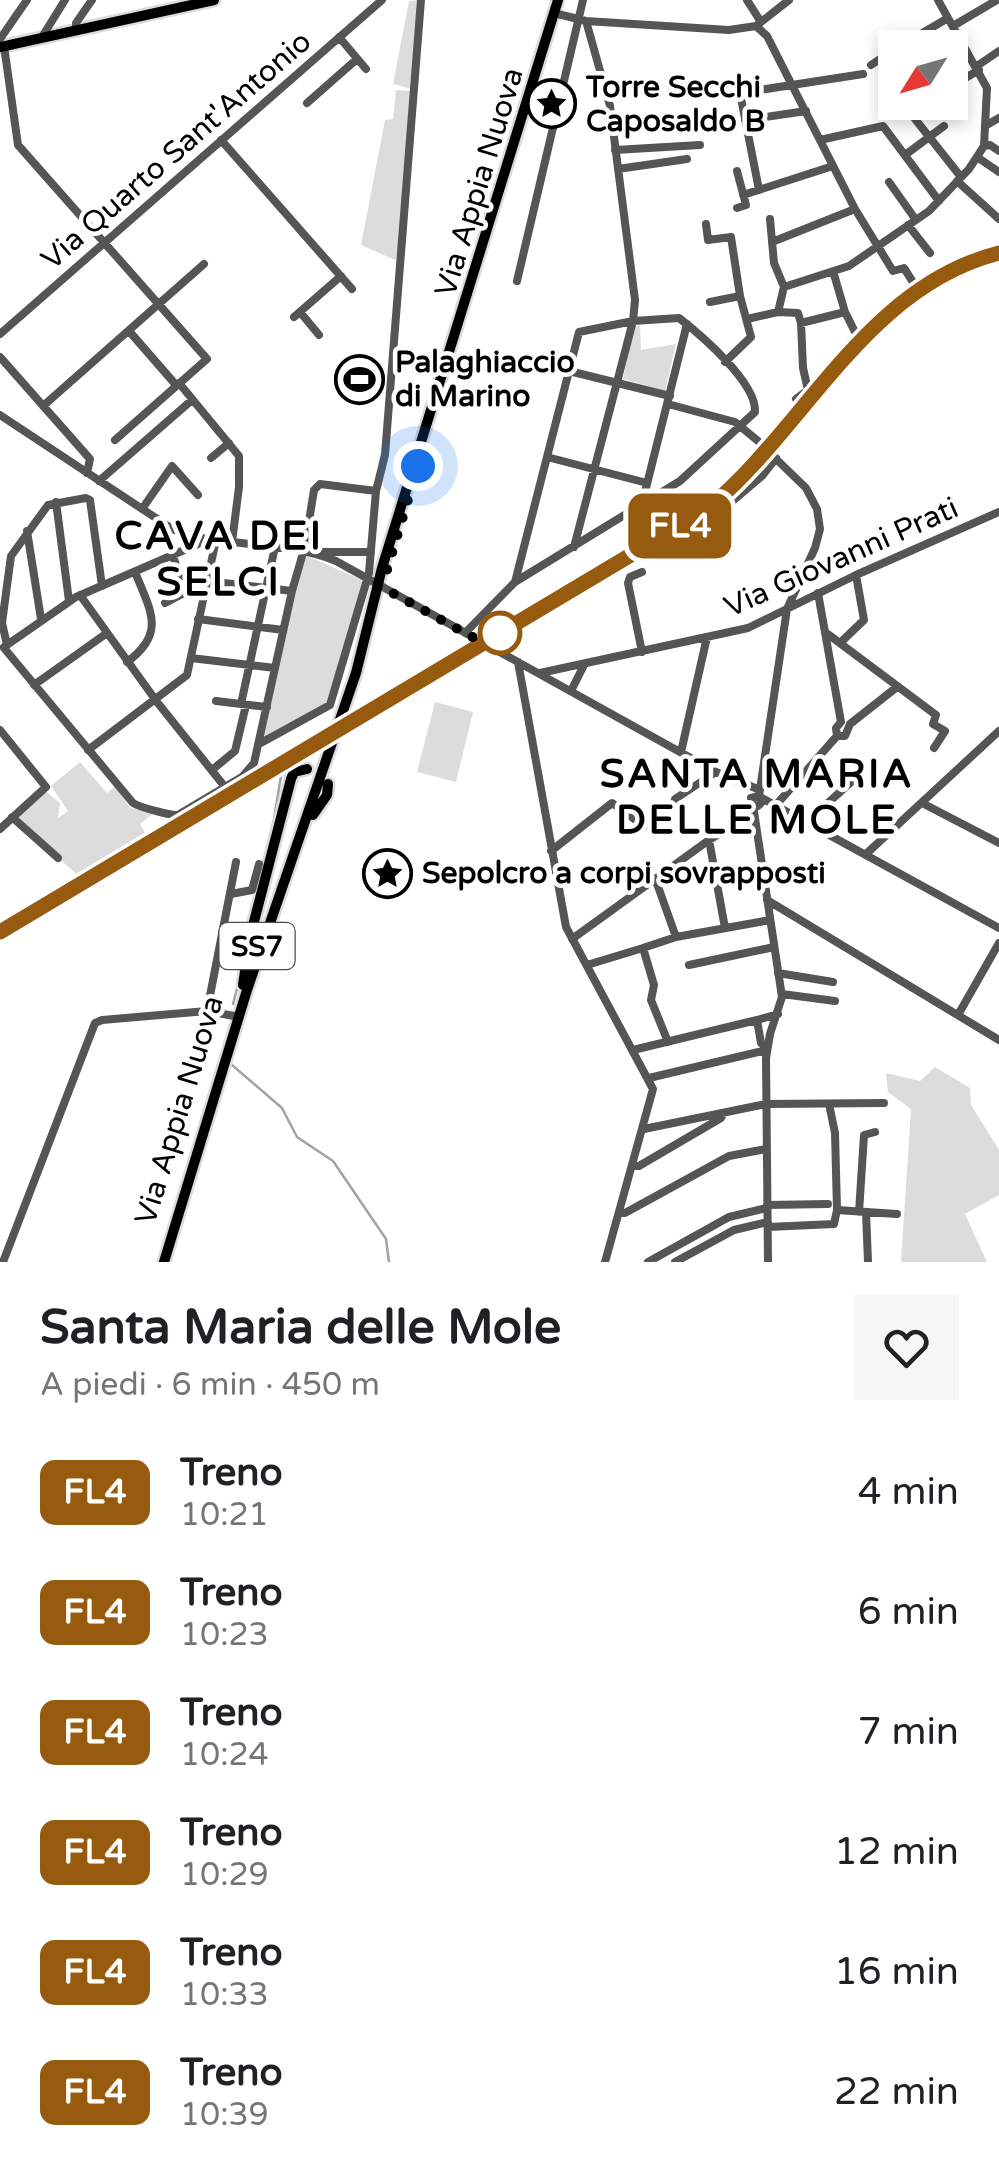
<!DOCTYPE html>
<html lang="it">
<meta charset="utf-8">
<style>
:root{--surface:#fff;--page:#f6f6f6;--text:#202124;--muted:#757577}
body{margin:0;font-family:"Varela Round",sans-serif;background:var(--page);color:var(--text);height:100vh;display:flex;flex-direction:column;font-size:38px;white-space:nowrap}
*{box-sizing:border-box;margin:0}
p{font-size:32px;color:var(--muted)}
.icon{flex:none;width:55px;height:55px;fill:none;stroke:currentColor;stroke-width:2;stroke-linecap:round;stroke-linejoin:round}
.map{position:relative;height:1262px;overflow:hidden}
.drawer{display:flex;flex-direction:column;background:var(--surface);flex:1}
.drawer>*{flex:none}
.badge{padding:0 20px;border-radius:15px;font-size:35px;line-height:65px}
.needle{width:65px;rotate:233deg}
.buttons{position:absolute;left:878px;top:30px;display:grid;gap:20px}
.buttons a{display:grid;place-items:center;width:90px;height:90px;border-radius:0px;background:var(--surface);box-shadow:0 5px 15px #0003;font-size:50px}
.you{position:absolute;width:50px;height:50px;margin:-25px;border:8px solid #fff;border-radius:50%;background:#1a73e8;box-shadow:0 0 0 15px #1a73e833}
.map>.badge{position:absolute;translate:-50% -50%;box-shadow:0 0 0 5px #fff}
.round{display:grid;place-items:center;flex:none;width:105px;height:105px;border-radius:0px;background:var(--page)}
.head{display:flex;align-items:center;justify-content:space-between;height:170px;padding:0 40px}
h1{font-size:48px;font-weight:800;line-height:75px}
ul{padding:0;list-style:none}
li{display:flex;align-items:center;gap:30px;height:120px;padding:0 40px}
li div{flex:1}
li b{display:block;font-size:38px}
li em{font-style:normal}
li .badge{min-width:110px;font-weight:700;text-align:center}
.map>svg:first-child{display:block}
.green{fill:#dcdcdc}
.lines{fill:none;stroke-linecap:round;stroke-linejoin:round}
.stream{stroke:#a3a3a3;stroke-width:2.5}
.major-casing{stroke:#dbdbdb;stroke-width:15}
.minor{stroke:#555;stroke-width:8}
.major{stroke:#000;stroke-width:10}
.rail-casing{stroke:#000;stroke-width:6}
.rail{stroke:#fff;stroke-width:2.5;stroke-dasharray:8;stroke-linecap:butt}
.minor-bridge{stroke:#555;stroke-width:8}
.line-casing{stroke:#fff;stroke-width:22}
.line{stroke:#965b0e;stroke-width:15}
.walk{stroke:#000;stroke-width:10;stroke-dasharray:0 18}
.stop-dot{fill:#fff;stroke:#965b0e;stroke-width:5}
.labels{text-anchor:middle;stroke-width:9;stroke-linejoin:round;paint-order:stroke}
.shield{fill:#fff;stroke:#4c4c4c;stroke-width:2.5}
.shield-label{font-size:28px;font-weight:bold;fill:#000}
.poi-label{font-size:30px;font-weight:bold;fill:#000;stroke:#fff;text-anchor:start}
.street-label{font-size:30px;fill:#000;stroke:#fff}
.district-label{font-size:40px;font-weight:bold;letter-spacing:2.5px;fill:#000;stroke:#fff}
</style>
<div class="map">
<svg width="999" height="1262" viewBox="0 0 999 1262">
<rect width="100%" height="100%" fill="#fff"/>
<path class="green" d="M418 0 410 88H408L393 84 409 1Z
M396 90 410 91 397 257 395 260 361 245 385 120 393 119Z
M640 325 641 350 676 344 665 391 623 379 634 327Z
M307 556 364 581 327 705 264 737 299 571Z
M435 702 473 712 456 782 417 772Z
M80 762 107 793 115 786 130 808 154 813 140 824 146 834 167 822 170 825 82 879 12 817 44 790 60 803 58 818 68 811 51 786Z
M935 1067 970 1088 971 1105 999 1150V1195L965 1214 987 1262H901L911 1109 888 1092 886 1073 920 1081Z"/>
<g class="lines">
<path class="stream" d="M246 933 274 819 281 776 299 762
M233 1004 238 985
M232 1065 282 1108 297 1137 333 1161 386 1239 389 1262"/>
<defs>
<path id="major" d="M0 47 214 0
M313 815 327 795 328 784
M243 985 250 937 291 779 294 772 307 769
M164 1262 247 990 356 673 382 568 558 0"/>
</defs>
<use href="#major" class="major-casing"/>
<path class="minor" d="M747 0 761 22
M554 13 586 21 729 30 756 26 789 0
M756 26 767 36 855 209 893 271 904 268 916 287
M953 26 997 0
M76 30V23L92 0
M42 37 65 0
M339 37 366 69
M0 39 27 0
M4 46 18 145 207 359 115 440
M897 48 948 18
M871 65 895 49
M977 66 999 51
M950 87 979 70
M740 93 759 190
M727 95 863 74
M307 103 357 59
M915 119 961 177
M745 120 806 111
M985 126 999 118
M221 140 352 289
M820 140 883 126 939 201
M984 146 990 145 999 151
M615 150 700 145
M905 155 944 126
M977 157 999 172
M618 169 687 159
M737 171 746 205 737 208
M957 181 999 219
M889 182 916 220
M743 195 833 166
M770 219 774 263 784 287
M706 224 708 240 731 237 740 296 751 337 725 362
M908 225 930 253
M772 242 855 209
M517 281 583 0
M784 287 849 266 929 211 969 169 984 146 987 88 938 0
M710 302 740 296
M300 312 319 335
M778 312 784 287
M845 312 855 332
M294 317 341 276
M747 319 778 312 798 313 801 323 845 312 833 271
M129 331 176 385
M0 334 382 0
M0 357 90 459 87 473
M569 371 670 396
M179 383 239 456V487L232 542
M796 399 808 390 803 368 801 323
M668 404 735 422 764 446
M43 406 204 264
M0 415 174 530 196 537
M547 457 647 483
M211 458 229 443
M99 481 192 400
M56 502 69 601
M642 504 687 324
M142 509 172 466 198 495
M716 515 762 476 776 458
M27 531 41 619
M208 539 198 544 194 541 196 537C242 546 292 543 336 561L716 772 760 790
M574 547 633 321 635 300 610 106 586 21
M313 552H371
M173 555 184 594
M818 593 841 722 836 728 837 736
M80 595 157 702 225 787
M165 603 207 581 292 591
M198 619 283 630
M825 632 936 715 933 724 945 731 934 748
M465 633 515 582 680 481 755 412C757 383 701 335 679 318L633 321 579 332 515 582
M840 643 864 620 856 575
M7 645 2 623 11 556 48 505 86 498 90 500 102 586
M4 647 76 597 198 544
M4 648 133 803C139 807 172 816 178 815L242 777 254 763 292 591 305 546 314 490 320 484 376 491
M642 652 628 583 630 577 642 572
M191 658 275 668
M127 662C167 633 150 610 135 572
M518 662 566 927 653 1089 605 1262
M540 673 748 628 856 575 999 512
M34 685 107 633
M571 691 584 665
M216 701 267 707
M241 704 275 547
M0 730 46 787 0 829
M259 744 330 705 369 573 376 491 385 455 421 0
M88 750 187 675 216 540
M681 752 707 637
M212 770 235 751 246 705
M759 796 751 798 753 805 758 806 762 802 759 796 787 609 815 548 820 529 817 509 806 488 772 455
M760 797 999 928
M922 803 999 843
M753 805 782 997 770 1034 766 1058 768 1262
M776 805 837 736H845L850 724 897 687
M12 817 58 858
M807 822 861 773
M709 840 725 928
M551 851 612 803 644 826 674 804 675 799 716 772
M866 854 999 731
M655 878 676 937
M231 894 252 890 259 864
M767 900 999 1040
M572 939 709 840 753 813
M643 948 676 937 770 920
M587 965 643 948 654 985 651 1000 668 1042
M689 965 774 947
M778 973 833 982
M782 994 835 1001
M207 1011 236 862
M958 1015 999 943
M633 1050 757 1020
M649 1078 767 1050 761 1043 757 1020 778 1014
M829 1104 835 1133 837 1210 897 1214
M644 1129 766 1104 884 1103
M633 1166H639L721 1118 724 1113
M767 1205 828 1204
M859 1212 864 1135 875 1132
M866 1212 868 1262
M619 1213H625L729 1156 766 1149
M768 1227 834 1224 837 1210
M3 1262 95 1023 102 1020 207 1011 234 1016
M648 1262 729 1217 767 1208
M675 1262 734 1230 768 1222"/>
<use href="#major" class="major"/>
<defs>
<path id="rail" d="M342 727 706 509C807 429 865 287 999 253
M0 932 330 733"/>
</defs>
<use href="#rail" class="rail-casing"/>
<use href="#rail" class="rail"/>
<path class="minor-bridge" d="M764 446 772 455"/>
</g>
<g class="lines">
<defs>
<path id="line" d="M0 932 706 510C806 428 865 287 999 253"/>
</defs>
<use href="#line" class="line-casing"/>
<use href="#line" class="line"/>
<path class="walk" d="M418 466 387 570 378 585 496 650 500 633"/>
</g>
<defs>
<symbol id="sight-ring" viewBox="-11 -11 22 22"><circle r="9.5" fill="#fff" stroke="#000" stroke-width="1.5"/><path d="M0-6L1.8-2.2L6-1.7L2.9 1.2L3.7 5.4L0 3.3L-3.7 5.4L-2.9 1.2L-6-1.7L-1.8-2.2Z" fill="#000"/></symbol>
<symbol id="stadium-ring" viewBox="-11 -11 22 22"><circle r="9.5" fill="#fff" stroke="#000" stroke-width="1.5"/><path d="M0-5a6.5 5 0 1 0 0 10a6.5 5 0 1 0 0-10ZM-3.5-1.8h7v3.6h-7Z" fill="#000"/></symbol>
</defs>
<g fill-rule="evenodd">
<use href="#sight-ring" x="524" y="76" width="55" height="55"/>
<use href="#stadium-ring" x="332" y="352" width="55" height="55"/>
<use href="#sight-ring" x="360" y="846" width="55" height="55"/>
</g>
<circle class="stop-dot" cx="500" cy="633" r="20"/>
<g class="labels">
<rect class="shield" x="219.5" y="923" width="75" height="46" rx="8"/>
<g class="shield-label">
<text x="257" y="956">SS7</text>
</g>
<g class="poi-label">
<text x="586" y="97">Torre Secchi<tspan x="586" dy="34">Caposaldo B</tspan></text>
<text x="395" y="372">Palaghiaccio<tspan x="395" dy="34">di Marino</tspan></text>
<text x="422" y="883">Sepolcro a corpi sovrapposti</text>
</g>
<g class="street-label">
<text transform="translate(176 150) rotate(-41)" y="10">Via Quarto Sant'Antonio</text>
<text transform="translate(479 182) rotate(-73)" y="10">Via Appia Nuova</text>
<text transform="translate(841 557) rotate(-24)" y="10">Via Giovanni Prati</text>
<text transform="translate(179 1110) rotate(-73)" y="10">Via Appia Nuova</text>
</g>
<g class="district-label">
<text x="219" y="549">CAVA DEI<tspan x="219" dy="46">SELCI</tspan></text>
<text x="757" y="787">SANTA MARIA<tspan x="757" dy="46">DELLE MOLE</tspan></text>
</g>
</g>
</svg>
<div class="buttons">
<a><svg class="needle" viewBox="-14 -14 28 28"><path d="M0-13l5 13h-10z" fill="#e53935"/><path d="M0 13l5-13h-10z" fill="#757577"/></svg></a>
</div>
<div class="you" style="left:418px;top:466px"></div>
<b class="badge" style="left:680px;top:526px;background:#965b0e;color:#fff">FL4</b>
</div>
<section class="drawer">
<div class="head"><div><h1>Santa Maria delle Mole</h1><p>A piedi · 6 min · 450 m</p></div><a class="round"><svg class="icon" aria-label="heart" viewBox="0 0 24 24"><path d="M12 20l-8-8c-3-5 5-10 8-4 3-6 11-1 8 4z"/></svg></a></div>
<ul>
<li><span class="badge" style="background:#965b0e;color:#fff">FL4</span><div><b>Treno</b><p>10:21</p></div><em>4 min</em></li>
<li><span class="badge" style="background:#965b0e;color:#fff">FL4</span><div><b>Treno</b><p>10:23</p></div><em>6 min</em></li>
<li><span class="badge" style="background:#965b0e;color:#fff">FL4</span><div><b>Treno</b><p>10:24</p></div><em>7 min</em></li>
<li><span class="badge" style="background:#965b0e;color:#fff">FL4</span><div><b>Treno</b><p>10:29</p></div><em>12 min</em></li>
<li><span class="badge" style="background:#965b0e;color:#fff">FL4</span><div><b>Treno</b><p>10:33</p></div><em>16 min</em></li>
<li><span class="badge" style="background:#965b0e;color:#fff">FL4</span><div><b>Treno</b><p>10:39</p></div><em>22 min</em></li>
</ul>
</section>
